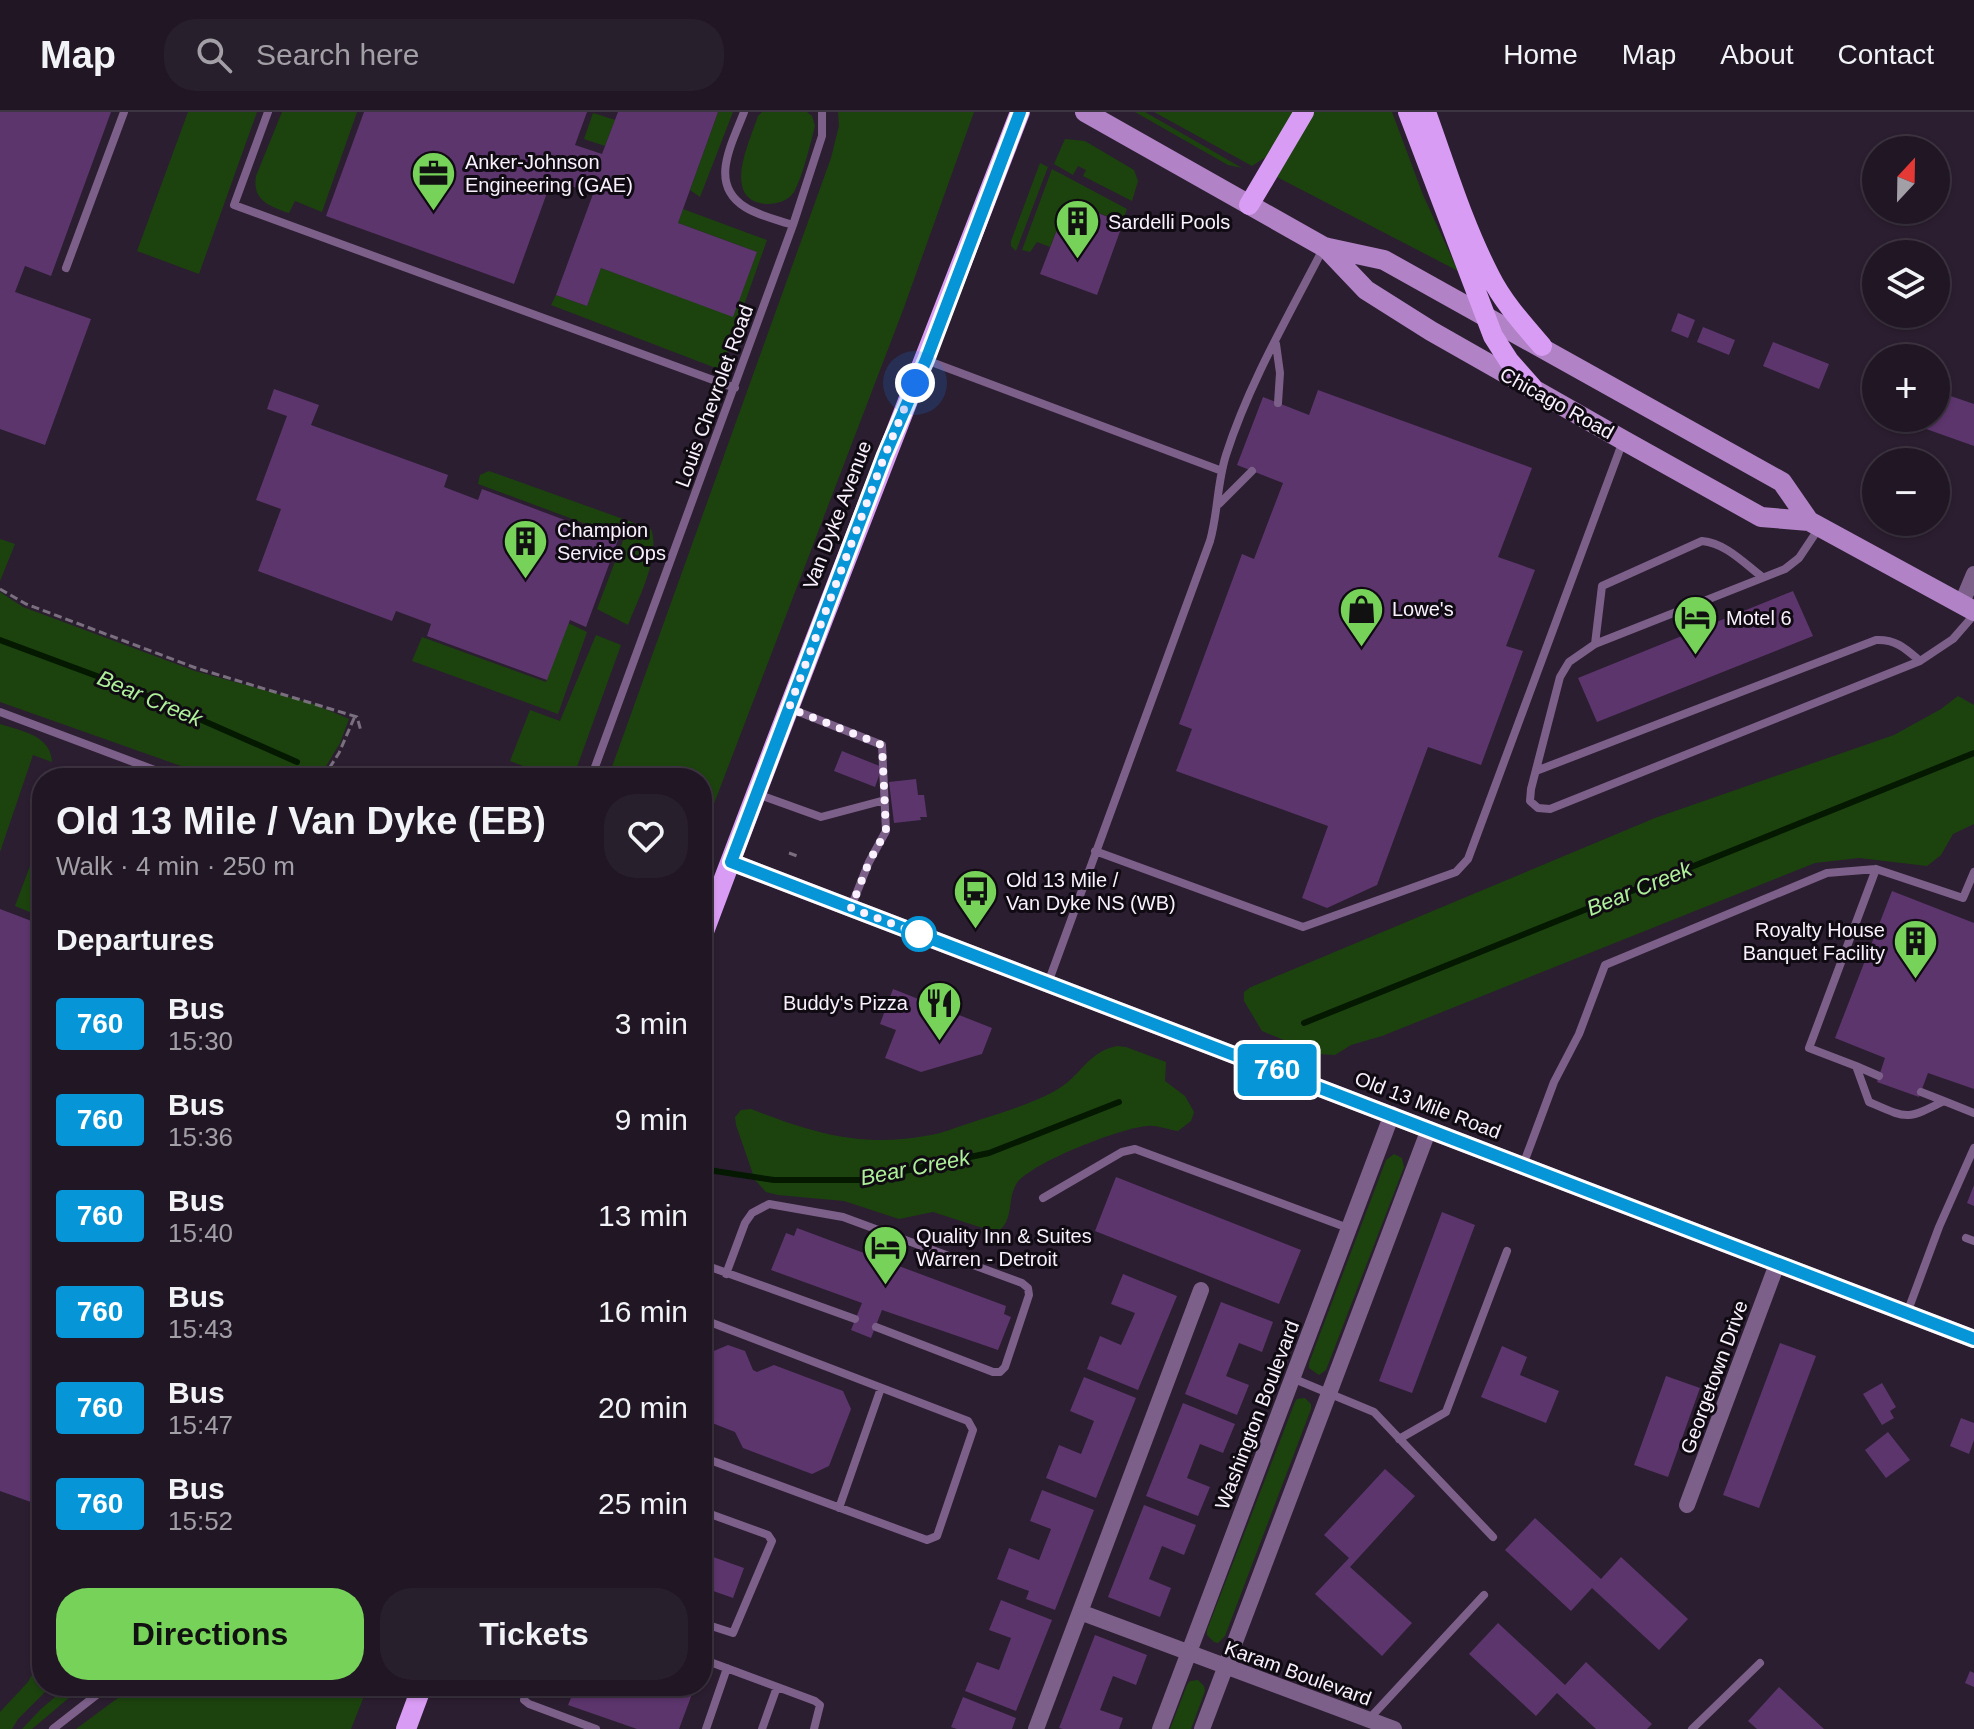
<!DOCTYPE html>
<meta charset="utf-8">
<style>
:root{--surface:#201624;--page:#281f2c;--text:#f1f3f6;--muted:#a29fa6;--line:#3d3541;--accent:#77d259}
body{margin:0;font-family:Arial,sans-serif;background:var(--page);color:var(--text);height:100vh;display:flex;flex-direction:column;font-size:30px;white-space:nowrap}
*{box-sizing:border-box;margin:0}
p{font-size:26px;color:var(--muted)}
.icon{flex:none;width:44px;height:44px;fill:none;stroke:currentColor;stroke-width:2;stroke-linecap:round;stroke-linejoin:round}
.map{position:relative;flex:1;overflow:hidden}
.panel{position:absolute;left:32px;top:656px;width:680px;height:928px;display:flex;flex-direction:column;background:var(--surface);border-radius:32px;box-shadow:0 2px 6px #0004,0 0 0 2px var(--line)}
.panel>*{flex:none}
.badge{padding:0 16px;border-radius:6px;font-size:28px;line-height:52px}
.needle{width:52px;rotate:22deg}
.controls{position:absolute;left:1862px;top:24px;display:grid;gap:16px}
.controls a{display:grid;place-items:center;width:88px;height:88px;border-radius:50%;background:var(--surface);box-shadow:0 2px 6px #0004,0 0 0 2px var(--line);font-size:40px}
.you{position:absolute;width:40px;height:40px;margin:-20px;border:6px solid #fff;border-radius:50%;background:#1a73e8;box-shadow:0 0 0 12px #1a73e833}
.map>.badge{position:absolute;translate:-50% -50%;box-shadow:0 0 0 4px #fff}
h2{padding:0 24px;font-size:30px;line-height:72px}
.round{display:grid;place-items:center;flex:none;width:84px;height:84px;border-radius:32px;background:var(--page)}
.head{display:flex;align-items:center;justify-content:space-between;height:136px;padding:0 24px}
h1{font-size:38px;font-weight:800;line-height:60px}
.action{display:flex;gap:16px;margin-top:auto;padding:16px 24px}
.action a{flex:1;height:92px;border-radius:32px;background:var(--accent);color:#111;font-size:32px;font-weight:800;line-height:92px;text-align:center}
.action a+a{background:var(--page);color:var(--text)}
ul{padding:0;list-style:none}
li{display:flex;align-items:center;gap:24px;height:96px;padding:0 24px}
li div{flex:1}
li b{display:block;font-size:30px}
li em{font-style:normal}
li .badge{min-width:88px;font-weight:700;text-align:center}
header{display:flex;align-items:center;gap:48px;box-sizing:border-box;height:112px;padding:0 40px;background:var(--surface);border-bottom:2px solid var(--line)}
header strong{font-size:38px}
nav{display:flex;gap:44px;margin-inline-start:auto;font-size:28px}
.search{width:560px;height:72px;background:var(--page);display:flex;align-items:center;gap:20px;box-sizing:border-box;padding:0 28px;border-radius:32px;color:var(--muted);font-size:30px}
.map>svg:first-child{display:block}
.green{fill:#1c430e}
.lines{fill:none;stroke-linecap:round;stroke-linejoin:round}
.stream{stroke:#041900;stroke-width:6}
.building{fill:#5c356d}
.path{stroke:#7a6f7e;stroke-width:3;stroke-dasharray:8 4;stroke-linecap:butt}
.service{stroke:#7d608a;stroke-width:8}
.minor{stroke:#7d608a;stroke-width:16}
.tertiary{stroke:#7d608a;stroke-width:18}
.secondary{stroke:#b182c6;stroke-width:20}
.primary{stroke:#d99cf4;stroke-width:20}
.line-casing{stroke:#fff;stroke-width:18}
.line{stroke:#0696d7;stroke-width:12}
.walk{stroke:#f9f1fd;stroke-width:8;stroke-dasharray:0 14.4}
.stop-dot{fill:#fff;stroke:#0696d7;stroke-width:4}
.labels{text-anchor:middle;stroke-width:6;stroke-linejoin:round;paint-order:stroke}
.poi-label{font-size:20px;fill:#f9f1fd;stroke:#100b13;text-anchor:start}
.street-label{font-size:20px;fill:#f9f1fd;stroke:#100b13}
.water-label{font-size:22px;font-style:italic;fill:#aef09a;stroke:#100b13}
</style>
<header>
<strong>Map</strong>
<div class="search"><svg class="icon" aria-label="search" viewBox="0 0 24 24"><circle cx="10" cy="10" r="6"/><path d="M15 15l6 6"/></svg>Search here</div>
<nav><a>Home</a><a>Map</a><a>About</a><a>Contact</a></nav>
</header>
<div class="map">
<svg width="1974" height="1617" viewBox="0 0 1974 1617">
<rect width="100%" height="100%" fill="#2b1e30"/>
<path class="green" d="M188 0H257L199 162 137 139Z
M282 0H357L322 100 295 89 289 101C269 94 252 88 256 64Z
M718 0H733L700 85 690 78Z
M762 0H807L812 4 815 14C810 33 803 63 794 80 788 89 777 92 767 92 720 89 750 29 758 4Z
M838 0H974L903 198 702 723V666H608L831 46 839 14Z
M1135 0H1145L1242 56 1228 53Z
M1154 0H1294L1269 43 1252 54Z
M1313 0H1392L1423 83 1458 159 1277 65Z
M593 1 615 8 605 34 584 27Z
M1065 27 1085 29 1134 58 1138 69 1132 89 1083 64 1086 58 1078 54 1073 63 1054 52Z
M1040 51 1048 55 1016 139 1011 134V129Z
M1052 57 1127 97 1122 110 1068 89 1050 135 1037 130 1030 140 1022 138Z
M683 97 767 128 721 258 551 193 556 183 587 194 601 156 733 204 757 140 678 111Z
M489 359 651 417C661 444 638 487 628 513L597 497 624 426 478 372 480 363Z
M0 427 15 432 0 469Z
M0 480 23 495 195 559 311 591 349 607 340 631 319 666H215L0 590Z
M568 511 587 520 558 602 412 549 422 525 546 570Z
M596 523 621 533 573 666H554L510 649 530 598 560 609Z
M1958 584 1974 593V712L1953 722 1941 743 1927 754 1859 746 1815 751 1382 924 1351 933 1335 943 1317 942 1262 919 1244 889V880L1251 875 1655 706 1894 623 1941 597Z
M0 612C21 619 51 623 52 650L33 643 0 740Z
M30 754 42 758V805L15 794Z
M1117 934 1126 935 1166 950 1165 969 1185 984 1194 1000 1191 1009 1178 1019C1168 1018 1158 1013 1148 1014 1122 1015 1031 1051 1017 1071 1007 1086 1014 1104 1001 1117L989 1118 933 1100 899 1107 844 1089 778 1083 766 1080 755 1068 736 1013 735 1005 741 998 751 997C810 1020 861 1036 925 1024 941 1022 957 1015 973 1010 1000 1001 1028 993 1053 980 1082 965 1085 941 1117 934Z
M1394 1042 1402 1046 1404 1055 1326 1258 1319 1263 1309 1256V1251L1386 1048Z
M1305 1286 1311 1292V1297L1225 1524 1218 1531 1214 1530 1207 1523V1518L1295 1290 1297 1287Z
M42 1544V1574H51L18 1607 12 1617H0V1600L28 1570Z
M1198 1568 1204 1574 1205 1579 1191 1617H1170L1187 1573 1190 1569Z
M68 1574H83L32 1617H22L41 1597Z
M134 1574H368L351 1617H76Z"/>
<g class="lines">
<path class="stream" d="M0 528 129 576 297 650
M1304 911 1974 641
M702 1057 774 1068H862L989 1041 1119 990"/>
</g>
<path class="building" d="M0 0H111L51 164 25 154 15 180 91 207 45 333 0 317Z
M364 0H587L575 33 602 42 618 0H718L678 111 757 140 733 205 601 156 587 194 556 183 593 82 552 67 514 172 326 104Z
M1068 89 1123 111 1097 183 1040 162Z
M1678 201 1695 208 1688 226 1671 219Z
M1703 215 1735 228 1729 243 1697 230Z
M1773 230 1829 252 1819 277 1763 254Z
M274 277 319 293 311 313 448 363 444 375 478 388 482 377 618 428 586 515 570 508 547 568 427 524 431 512 396 499 392 509 258 459 281 397 256 388 287 304 267 297Z
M1318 278 1532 356 1498 445 1535 458 1506 534 1523 539 1481 653 1428 635 1377 773 1327 796 1302 786 1328 714 1176 659 1192 617 1179 612 1242 442 1254 447 1283 371 1237 353 1263 285 1309 303Z
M1936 279 1974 292V334L1915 313 1917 306H1936Z
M1793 479 1813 524 1597 610 1578 566Z
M842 639 882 655 875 675 834 659Z
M916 667 918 683H924L927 705H920L921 708 894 711 889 670Z
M1892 779 1974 811V977L1928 961 1919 985 1877 970 1885 946 1835 926Z
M0 797 42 813V1394L0 1379Z
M893 877 992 916 982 942 921 960 885 946 896 918 880 912Z
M1116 1065 1301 1138 1279 1192 1095 1119Z
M1974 1073V1094L1967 1091Z
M1442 1100 1475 1113 1412 1281 1379 1269Z
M797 1116 1006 1194 1004 1202 1011 1205 998 1238 882 1198 871 1226 851 1218 862 1191 771 1158 786 1121 794 1124Z
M1123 1162 1177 1184 1138 1278 1087 1257 1100 1224 1121 1233 1135 1201 1111 1192Z
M1221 1190 1273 1210 1262 1240 1239 1231 1226 1264 1249 1273 1237 1303 1185 1282Z
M1780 1231 1816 1244 1759 1396 1723 1383Z
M728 1233 745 1239 753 1258 757 1260 774 1253 843 1279 851 1297 829 1354 812 1362 743 1336 735 1320 702 1307V1244Z
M1502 1234 1527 1245 1520 1263 1559 1279 1546 1311 1481 1285Z
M1666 1264 1700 1276 1668 1365 1634 1353Z
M1084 1265 1136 1286 1096 1386 1046 1366 1059 1333 1081 1342 1094 1309 1070 1299Z
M1882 1271 1896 1295 1890 1299 1894 1306 1882 1313 1863 1282Z
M1183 1291 1235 1312 1223 1341 1200 1332 1187 1366 1210 1375 1198 1404 1146 1384Z
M1961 1306 1974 1311V1328L1969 1342 1950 1334Z
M1888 1320 1910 1348 1886 1366 1865 1338Z
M1385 1357 1415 1384 1350 1455 1412 1511 1382 1544 1315 1482 1349 1446 1324 1423Z
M1042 1378 1094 1398 1055 1498 1026 1487 1029 1479 997 1467 1009 1436 1039 1448 1051 1417 1030 1409Z
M1144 1393 1196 1413 1184 1443 1162 1434 1149 1467 1171 1476 1160 1505 1108 1485Z
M1535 1406 1601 1467 1621 1445 1688 1507 1659 1538 1592 1476 1571 1499 1505 1438Z
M702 1441 744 1456 733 1486 702 1475Z
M1001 1488 1052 1508 1016 1599 965 1579 977 1550 999 1558 1011 1526 989 1518Z
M1498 1511 1565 1573 1586 1550 1652 1612 1647 1617H1596L1557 1581 1536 1604 1469 1542Z
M1095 1523 1147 1543 1136 1573 1113 1564 1100 1598 1123 1606 1119 1617H1063L1059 1616Z
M1970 1559 1974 1561V1575L1965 1571Z
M576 1574H695L679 1617H637L568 1593Z
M1779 1575 1824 1617H1757L1748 1609Z
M963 1585 1016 1606 1012 1617H957L951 1615Z"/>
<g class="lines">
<path class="path" d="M0 477 26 492 196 556 357 605 361 619
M323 666 339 641 355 604
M702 708 704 709
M789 741 800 745"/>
<path class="service" d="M268 0 234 93 735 276
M744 0C732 32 708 72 745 95 759 104 778 108 793 113
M66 156 124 0
M1276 232 1280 261 1278 291
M926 248 1222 359
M1219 392 1252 359
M1819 416 1799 446 1785 457 1595 532 1569 550 1560 565 1531 677 1530 689 1538 696 1550 697 1920 549 1953 527 1974 503
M1595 532 1602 474 1702 429C1725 431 1743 450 1761 464
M789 596 882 633 886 719 869 750 851 795
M0 600 176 666
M1536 659 1876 528C1896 527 1906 537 1920 549
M591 666 793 113 822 24V0
M757 682 821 705 885 688
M1095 739 1303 815 1456 760 1468 747 1623 329
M1876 757 1809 936 1856 954 1869 990C1908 1007 1906 1008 1944 989L1974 1001
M1048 871 1210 429C1218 401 1217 371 1226 343 1249 271 1289 203 1324 135
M1856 954 1879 964
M1921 980 1944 989
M1523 1053 1554 970 1579 922 1605 853 1827 761 1876 757 1963 786 1974 760
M1043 1086 1122 1040 1135 1037 1348 1116
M1966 1126 1974 1129
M702 1152 855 1207
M726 1162 745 1111 752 1101 769 1092 843 1105 1022 1171 1028 1176 1029 1183 1005 1255 1000 1260H993L876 1215
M1907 1201 1939 1115 1974 1036
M702 1207 968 1309 973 1318 937 1424 927 1428 702 1345
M1292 1266 1374 1300 1493 1425
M1399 1327 1446 1300 1507 1139
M839 1396 881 1276
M702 1399 768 1423 772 1429 733 1521 702 1511
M702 1547 815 1589 820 1593 814 1617
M527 1574 524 1588 529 1592 596 1617
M1369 1607 1484 1483
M53 1617 108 1574
M706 1617 727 1556
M762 1617 777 1575
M1692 1617 1760 1551"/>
<path class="minor" d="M1961 493 1974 462
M1687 1393 1777 1152
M1080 1500 1394 1617
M1036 1617 1201 1178
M1160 1617 1392 1002
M1202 1617 1429 1017"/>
<path class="tertiary" d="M731 750 1974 1227"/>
<path class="secondary" d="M1085 0 1324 135 1384 148 1782 370 1809 409 1974 499
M1325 135 1366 178 1431 219 1623 328 1761 405 1809 409"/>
<path class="primary" d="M1408 0 1493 224 1509 249 1532 275
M1426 0C1446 55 1463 112 1490 164 1503 190 1523 212 1542 234
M1249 93 1304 0
M702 825C805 549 914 275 1020 0
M406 1617 422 1574"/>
</g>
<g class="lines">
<defs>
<path id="line" d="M1020 0 926 248 885 343 731 750 1974 1227"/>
</defs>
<use href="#line" class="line-casing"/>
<use href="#line" class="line"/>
<path class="walk" d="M915 271 885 343 789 596 882 633 886 719 869 750 851 796 919 822"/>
</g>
<defs>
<symbol id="office-pin" viewBox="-11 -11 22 30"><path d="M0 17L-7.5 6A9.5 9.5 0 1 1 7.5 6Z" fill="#77d259" stroke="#100b13"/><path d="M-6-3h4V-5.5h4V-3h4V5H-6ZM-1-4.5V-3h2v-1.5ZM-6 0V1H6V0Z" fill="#111"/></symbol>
<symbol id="building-pin" viewBox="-11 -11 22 30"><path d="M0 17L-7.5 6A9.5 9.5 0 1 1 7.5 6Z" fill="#77d259" stroke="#100b13"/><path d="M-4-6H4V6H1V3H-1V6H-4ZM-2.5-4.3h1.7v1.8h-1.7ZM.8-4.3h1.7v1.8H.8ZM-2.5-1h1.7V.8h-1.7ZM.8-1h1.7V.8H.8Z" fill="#111"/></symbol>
<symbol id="shop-pin" viewBox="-11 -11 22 30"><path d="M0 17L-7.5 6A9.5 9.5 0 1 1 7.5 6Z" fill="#77d259" stroke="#100b13"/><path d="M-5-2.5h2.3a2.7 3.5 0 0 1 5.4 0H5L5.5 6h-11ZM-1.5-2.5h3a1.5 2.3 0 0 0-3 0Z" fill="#111"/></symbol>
<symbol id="hotel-pin" viewBox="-11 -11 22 30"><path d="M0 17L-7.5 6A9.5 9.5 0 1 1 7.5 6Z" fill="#77d259" stroke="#100b13"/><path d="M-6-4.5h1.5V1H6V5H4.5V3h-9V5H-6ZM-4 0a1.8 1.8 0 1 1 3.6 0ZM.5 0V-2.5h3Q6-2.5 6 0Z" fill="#111"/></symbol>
<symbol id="bus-pin" viewBox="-11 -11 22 30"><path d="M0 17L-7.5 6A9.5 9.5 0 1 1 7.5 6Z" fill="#77d259" stroke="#100b13"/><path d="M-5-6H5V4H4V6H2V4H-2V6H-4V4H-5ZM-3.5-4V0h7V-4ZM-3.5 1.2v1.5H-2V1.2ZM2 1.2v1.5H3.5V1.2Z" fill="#111"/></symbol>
<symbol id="restaurant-pin" viewBox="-11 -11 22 30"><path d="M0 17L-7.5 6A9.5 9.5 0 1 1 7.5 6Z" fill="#77d259" stroke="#100b13"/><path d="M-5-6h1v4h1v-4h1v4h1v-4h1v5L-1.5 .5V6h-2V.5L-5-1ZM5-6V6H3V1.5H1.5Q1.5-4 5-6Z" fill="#111"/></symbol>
</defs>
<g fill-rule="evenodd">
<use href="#office-pin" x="408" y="36" width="51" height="69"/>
<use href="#building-pin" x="1052" y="84" width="51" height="69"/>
<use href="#building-pin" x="500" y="404" width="51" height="69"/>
<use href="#shop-pin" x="1336" y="472" width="51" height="69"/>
<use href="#hotel-pin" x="1670" y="480" width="51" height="69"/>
<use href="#bus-pin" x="950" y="754" width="51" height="69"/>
<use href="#building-pin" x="1890" y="804" width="51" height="69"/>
<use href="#restaurant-pin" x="914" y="866" width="51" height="69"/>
<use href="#hotel-pin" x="860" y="1110" width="51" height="69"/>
</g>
<circle class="stop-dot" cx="919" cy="822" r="16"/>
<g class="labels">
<g class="poi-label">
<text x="465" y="57">Anker-Johnson<tspan x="465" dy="23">Engineering (GAE)</tspan></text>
<text x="1108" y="117">Sardelli Pools</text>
<text x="557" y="425">Champion<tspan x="557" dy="23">Service Ops</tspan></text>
<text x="1392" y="504">Lowe's</text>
<text x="1726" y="513">Motel 6</text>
<text x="1006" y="775">Old 13 Mile /<tspan x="1006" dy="23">Van Dyke NS (WB)</tspan></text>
<text x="1885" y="825" text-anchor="end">Royalty House<tspan x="1885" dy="23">Banquet Facility</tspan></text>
<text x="908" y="898" text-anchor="end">Buddy's Pizza</text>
<text x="916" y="1131">Quality Inn &amp; Suites<tspan x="916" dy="23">Warren - Detroit</tspan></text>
</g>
<g class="street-label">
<text transform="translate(714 284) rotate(-70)" y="7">Louis Chevrolet Road</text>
<text transform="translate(1557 291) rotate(29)" y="7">Chicago Road</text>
<text transform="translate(837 403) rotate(-69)" y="7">Van Dyke Avenue</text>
<text transform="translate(1428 993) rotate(21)" y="7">Old 13 Mile Road</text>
<text transform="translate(1714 1265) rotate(-70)" y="7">Georgetown Drive</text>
<text transform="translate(1257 1303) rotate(-69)" y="7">Washington Boulevard</text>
<text transform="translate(1298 1561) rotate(20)" y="7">Karam Boulevard</text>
</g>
<g class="water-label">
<text transform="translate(150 586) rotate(23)" y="8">Bear Creek</text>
<text transform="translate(1639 776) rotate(-22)" y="8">Bear Creek</text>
<text transform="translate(915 1055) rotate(-11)" y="8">Bear Creek</text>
</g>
</g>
</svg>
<div class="controls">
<a><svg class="needle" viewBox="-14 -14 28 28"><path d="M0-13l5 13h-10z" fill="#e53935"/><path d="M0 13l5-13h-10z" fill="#a29fa6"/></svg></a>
<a><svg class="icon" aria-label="layers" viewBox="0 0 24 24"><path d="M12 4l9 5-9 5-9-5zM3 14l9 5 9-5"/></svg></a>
<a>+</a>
<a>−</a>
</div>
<div class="you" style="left:915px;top:271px"></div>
<b class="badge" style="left:1277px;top:958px;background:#0696d7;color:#fff">760</b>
<section class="panel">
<div class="head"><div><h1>Old 13 Mile / Van Dyke (EB)</h1><p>Walk · 4 min · 250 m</p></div><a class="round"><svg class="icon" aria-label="heart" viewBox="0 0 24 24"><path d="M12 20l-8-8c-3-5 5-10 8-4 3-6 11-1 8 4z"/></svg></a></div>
<h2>Departures</h2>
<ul>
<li><span class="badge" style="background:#0696d7;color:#fff">760</span><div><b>Bus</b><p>15:30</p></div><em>3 min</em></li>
<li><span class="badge" style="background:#0696d7;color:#fff">760</span><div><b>Bus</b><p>15:36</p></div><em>9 min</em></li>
<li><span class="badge" style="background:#0696d7;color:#fff">760</span><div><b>Bus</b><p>15:40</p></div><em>13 min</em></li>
<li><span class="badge" style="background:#0696d7;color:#fff">760</span><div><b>Bus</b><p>15:43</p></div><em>16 min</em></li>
<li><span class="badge" style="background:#0696d7;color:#fff">760</span><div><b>Bus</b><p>15:47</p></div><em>20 min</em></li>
<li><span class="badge" style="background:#0696d7;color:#fff">760</span><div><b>Bus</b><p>15:52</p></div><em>25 min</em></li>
</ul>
<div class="action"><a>Directions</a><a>Tickets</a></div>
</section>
</div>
